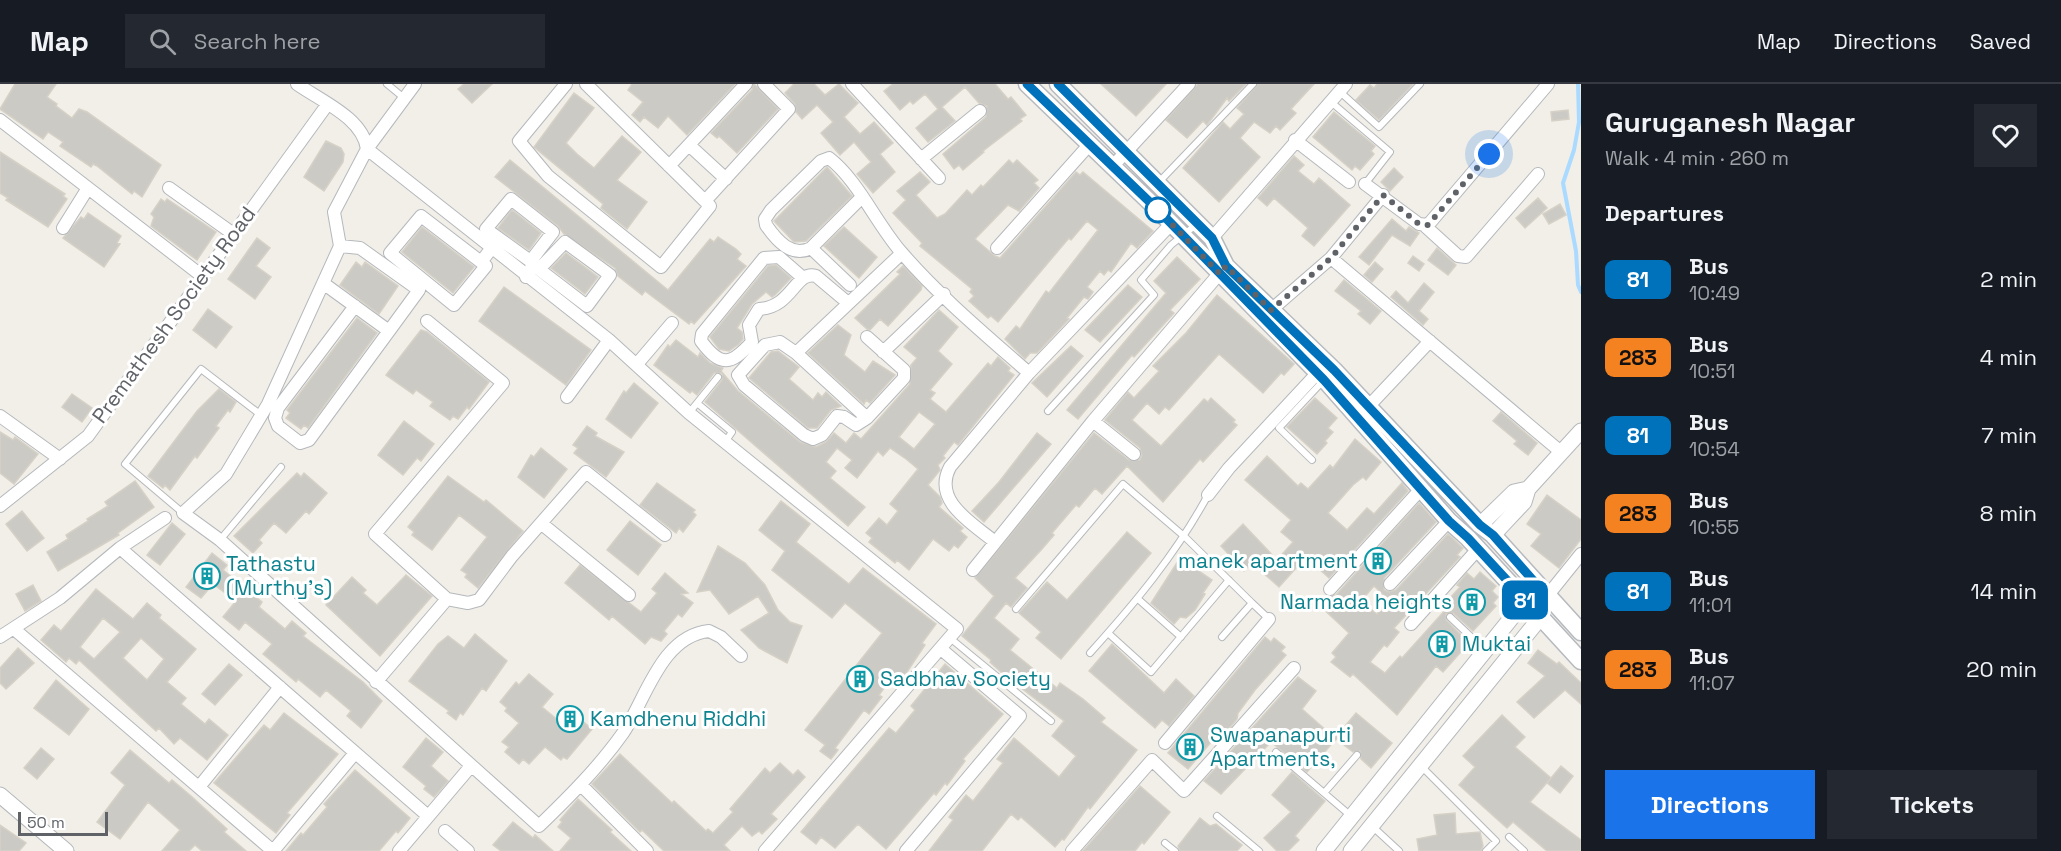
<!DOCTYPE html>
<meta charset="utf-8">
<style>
:root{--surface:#171b24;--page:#242831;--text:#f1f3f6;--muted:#9ea1a6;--line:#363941;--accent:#1a73e8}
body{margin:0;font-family:"Space Grotesk",sans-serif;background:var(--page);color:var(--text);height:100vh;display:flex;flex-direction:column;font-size:22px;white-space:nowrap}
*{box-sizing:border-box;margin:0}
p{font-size:20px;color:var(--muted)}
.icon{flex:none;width:33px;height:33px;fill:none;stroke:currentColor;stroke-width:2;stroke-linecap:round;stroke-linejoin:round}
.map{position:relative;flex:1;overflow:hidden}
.sheet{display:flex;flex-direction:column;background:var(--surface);width:480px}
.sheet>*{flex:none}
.badge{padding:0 12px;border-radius:9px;font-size:21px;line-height:39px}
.scale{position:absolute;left:18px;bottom:15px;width:90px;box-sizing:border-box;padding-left:6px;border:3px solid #5f6368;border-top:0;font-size:16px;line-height:21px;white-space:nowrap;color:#5f6368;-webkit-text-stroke:4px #fff;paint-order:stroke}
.you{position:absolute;width:30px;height:30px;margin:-15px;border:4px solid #fff;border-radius:50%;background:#1a73e8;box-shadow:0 0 0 9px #1a73e833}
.map>.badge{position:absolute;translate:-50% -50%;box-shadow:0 0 0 3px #fff}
h2{padding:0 24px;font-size:22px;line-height:54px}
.round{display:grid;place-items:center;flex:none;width:63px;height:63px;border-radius:0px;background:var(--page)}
.summary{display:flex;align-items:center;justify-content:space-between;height:102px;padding:0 24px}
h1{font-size:28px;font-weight:800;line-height:45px}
.primary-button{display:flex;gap:12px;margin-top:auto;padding:12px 24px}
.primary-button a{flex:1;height:69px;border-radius:0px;background:var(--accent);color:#fff;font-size:24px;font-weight:800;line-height:69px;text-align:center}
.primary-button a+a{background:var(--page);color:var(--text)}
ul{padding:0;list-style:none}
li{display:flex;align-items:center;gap:18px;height:78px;padding:0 24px}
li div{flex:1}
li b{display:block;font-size:22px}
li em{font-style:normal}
li .badge{min-width:66px;font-weight:700;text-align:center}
header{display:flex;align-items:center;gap:36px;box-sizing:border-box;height:84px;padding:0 30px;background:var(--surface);border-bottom:2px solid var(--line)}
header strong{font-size:28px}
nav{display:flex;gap:33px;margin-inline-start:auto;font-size:21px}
.search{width:420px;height:54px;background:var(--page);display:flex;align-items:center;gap:15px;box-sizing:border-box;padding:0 21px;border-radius:0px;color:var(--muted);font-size:22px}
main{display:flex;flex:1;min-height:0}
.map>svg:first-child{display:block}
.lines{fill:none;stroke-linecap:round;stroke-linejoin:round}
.stream{stroke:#aadaff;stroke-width:4}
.building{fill:#cccac5;stroke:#d6d1c6;stroke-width:1.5;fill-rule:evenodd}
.service-casing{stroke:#b5b8bc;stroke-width:8}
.minor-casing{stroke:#b5b8bc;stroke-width:14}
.tertiary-casing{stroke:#b5b8bc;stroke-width:17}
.secondary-casing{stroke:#b6babf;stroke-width:19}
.service{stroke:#fff;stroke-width:6}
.minor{stroke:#fff;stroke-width:12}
.tertiary{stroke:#fff;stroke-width:15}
.secondary{stroke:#fff;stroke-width:16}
.line-casing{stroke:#fff;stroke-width:14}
.line{stroke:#0072bc;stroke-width:9}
.walk{stroke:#5f6368;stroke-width:6;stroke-dasharray:0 10.8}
.stop-dot{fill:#fff;stroke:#0072bc;stroke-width:3}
.labels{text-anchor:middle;stroke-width:6;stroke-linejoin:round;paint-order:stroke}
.street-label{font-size:21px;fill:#5f6368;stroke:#fff}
.culture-label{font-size:21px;fill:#0d838f;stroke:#fff;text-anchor:start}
</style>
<header>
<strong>Map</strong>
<div class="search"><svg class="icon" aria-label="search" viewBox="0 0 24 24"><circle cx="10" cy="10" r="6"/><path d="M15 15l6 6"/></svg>Search here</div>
<nav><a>Map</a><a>Directions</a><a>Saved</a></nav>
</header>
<main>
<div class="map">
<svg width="1581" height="767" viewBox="0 0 1581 767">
<rect width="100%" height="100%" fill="#f1efe8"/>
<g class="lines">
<path class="stream" d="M1578 0 1579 38 1574 66 1563 99 1576 167 1578 201 1581 208"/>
</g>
<path class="building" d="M15 0H56L47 13 57 20 56 22 72 34 79 25 87 28 161 81 142 113 134 107 132 110 97 82 93 80 91 83 60 62 63 58 48 48 43 55 0 25Z
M464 0H492L472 19 458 5Z
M632 0H735L687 51 668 32 658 44 644 33 640 38 632 31 643 18 628 6Z
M754 0 778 25 737 69 719 52 717 54 711 49 752 6Z
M794 0H814L825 11 839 0 858 19 844 33 860 50 874 38 893 59 880 70 895 88 873 109 857 90 871 78 854 58 840 71 821 49 833 38 817 21 802 35 796 28 795 20 785 9Z
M893 0H995L1008 15 1011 13 1026 31 1020 35 1022 37 983 67 984 68 963 86 959 81 954 85 943 70 986 33 987 22 979 19 965 3 942 23 955 37 928 58 916 44 938 25 925 10 913 20 910 17 900 26 884 7Z
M1101 0H1166L1136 32Z
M1198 0H1246L1229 17 1227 14 1207 41 1203 37 1187 54 1166 36Z
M1258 0H1314L1291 25 1296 29 1280 46 1276 42 1270 49 1254 38 1240 54 1260 73 1219 118 1183 84 1223 38 1230 45 1244 30 1237 24Z
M1377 0H1413L1379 36 1356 16 1370 1 1374 4Z
M574 9 594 24 566 59 577 70 594 84 622 52 641 68 617 96 647 118 627 145 601 124 603 120 534 63Z
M1568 26 1569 35 1552 37 1551 28Z
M1334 28 1375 62 1371 67 1374 70 1360 86 1355 82 1352 86 1313 53Z
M326 57 341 64 344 70 343 78 324 107 304 93Z
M0 68 65 110 63 112 67 115 48 143 6 116 8 114 0 109Z
M1294 72 1304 81 1298 87 1314 100 1319 94 1350 121 1314 162 1302 152 1308 144 1274 114 1267 122 1258 114Z
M510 76 668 206 710 155 714 158 718 153 736 165 741 170 737 175 746 182 694 240 691 237 689 240 645 207 642 211 618 192 615 184 564 150 558 142 495 93Z
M1009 76 1013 80 1017 76 1038 96 1034 99 1039 104 1019 127 1008 121 975 155 995 172 1000 174 1076 88 1080 91 1083 88 1153 147 1137 164 1131 159 1111 188 1108 186 1104 191 1100 187 1087 203 1093 208 1088 215 1084 213 1067 234 1069 235 1037 269H1030L1025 275 1005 255 1016 242 1020 245 1046 207 1049 209 1098 146 1087 137 1071 156 1069 154 998 238 991 232 988 234 969 217 974 212 970 208 972 205 920 162 922 159 893 129 906 116 897 107 920 88 930 98 916 111 937 134 945 130 967 106 972 111 981 101 983 103Z
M827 83 852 112 806 157 794 158 774 137Z
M1394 84 1403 93 1390 107 1381 98Z
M1538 114 1547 124 1525 144 1516 134Z
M161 115 165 118 167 115 216 148 197 176 151 142 154 133 151 130Z
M1560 120 1566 131 1549 140 1543 130Z
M512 126 541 149 529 166 498 144Z
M88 129 121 152 117 159 120 160 104 183 63 154 81 133 84 135Z
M1392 135 1406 147 1409 143 1419 149 1410 162 1392 151 1369 181 1359 173Z
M422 143 474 183 453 209 402 168Z
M844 143 877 173 859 194 824 162Z
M257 154 270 164 256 182 271 193 255 215 228 195Z
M1437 164 1456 181 1448 191 1428 176Z
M566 169 598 193 585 210 551 184Z
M1413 172 1424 180 1419 187 1408 179Z
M1177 173 1200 195 1170 226 1174 229 1134 273 1132 271 1078 335 1067 326 1166 209 1154 197Z
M356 178 362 183 365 178 398 202 379 230 340 201Z
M1375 178 1383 185 1372 198 1364 191Z
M776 181 791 194 775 211 772 213 766 208 752 220 737 244 742 248 743 255 739 260 729 267 719 265 710 253 768 182Z
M903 182 922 202 921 206 888 242 880 235 870 246 867 245 855 234 900 190 897 188Z
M1344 196 1381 227 1370 240 1358 230 1361 227 1335 207Z
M1424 199 1434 208 1419 227 1428 235 1423 241 1391 213 1396 207 1408 219Z
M1128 201 1142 213 1100 258 1085 246Z
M504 203 591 266 566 301 479 237Z
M1217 211 1294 280 1284 291 1281 289 1263 309 1219 270 1169 326 1165 323 1159 330 1147 319 1132 336 1161 362 1204 315 1208 318 1211 314 1235 336 1233 338 1237 341 1203 378 1200 375 1163 418 1127 382 1102 410 1095 404 1079 423 1076 421 1052 449 1054 451 1042 465 1015 494 1027 504 1011 523 1006 519 994 534 1019 555 1010 566 1057 604 1060 599 1083 615 1105 634 1101 638 1137 666 1090 725 1088 723 1064 756 1062 755 1055 763 1021 733 1018 736 1011 730 982 767H929L953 736 949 733 966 711 973 717 1003 679 997 675 1014 654 1059 693 1076 672 1052 652 1064 637 1003 590 990 578 991 576 962 552 994 512 975 494 1094 349 1129 376H1140L1142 371 1140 364 1105 336 1128 308 1134 314 1159 287 1153 282 1186 249Z
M208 225 232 243 216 264 193 246Z
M939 226 958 243 938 267 952 280 930 306 935 309 930 315 946 328 988 279 991 282 998 273 1010 284 1008 287 1014 291 958 361 954 358 943 372 945 374 938 381 940 386 928 401 940 413 942 419 939 423 963 444 960 447 967 453 958 464 954 461 949 467 933 455 909 486 897 476 895 479 869 458 872 454 866 449 879 434 887 441 898 427 890 420 918 385 906 375 890 364 883 372 878 367 857 394 845 384 852 376 837 364 826 378 836 387 830 394 865 423 848 442 705 318 722 296V289H714L697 311 692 307 690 309 654 281 668 261 670 263 676 256 698 273 700 269 710 279 723 284 721 287 738 307 800 358 816 363 826 358 834 349 846 359 854 349 861 355 910 300 911 281 917 274 904 263ZM919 328 935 340 914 365 899 353Z
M357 234 377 249 308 344 304 341 301 345 286 334 290 329 287 326Z
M838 241 851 251 844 271 865 288 873 277 895 291 870 319 866 316 864 320 808 269Z
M421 246 427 248 489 298 469 325 467 323 458 335 453 332 450 336 430 322 433 318 416 306 413 310 386 291Z
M1071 262 1083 272 1047 313 1032 299Z
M778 267 799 283 789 295 813 316 818 309 822 313 826 308 841 322 831 326 817 344H808L749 294 771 268Z
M634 299 658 319 631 354 606 335 624 307 626 309Z
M219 305 236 318 230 328 228 326 216 342 219 344 197 374 195 372 170 406 165 401 163 404 148 392 197 327Z
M72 310 92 324 82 338 62 323Z
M1315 314 1337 334 1328 344 1333 348 1325 357 1327 359 1317 370 1287 343Z
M1501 328 1537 359 1528 371 1514 360 1517 357 1493 337Z
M404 337 434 360 421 377 417 374 403 391 378 371Z
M587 342 597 349 595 352 624 368 606 393 574 369 578 364 573 361Z
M0 348 13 356 15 353 38 370 14 400 0 389Z
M1037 349 1051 360 984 438 972 427 999 398Z
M1355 355 1381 378 1366 396 1363 393 1353 401 1328 429 1347 446 1367 424 1374 430 1402 399 1408 407 1329 494 1306 473 1279 503 1252 479 1244 487 1221 462 1243 440 1277 476 1293 458 1281 448 1291 436 1245 396 1267 372 1298 402 1301 399 1308 405 1330 381 1333 384Z
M541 364 567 385 544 414 518 393 531 371 534 373Z
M297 389 301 393 304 389 327 409 309 430 306 427 286 449 274 439 259 456 262 459 253 469 234 452Z
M448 392 484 418 486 416 523 447 478 504 465 493 467 490 461 486 487 453 459 431 432 466 412 451 414 448 408 443Z
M135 397 154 423 118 449 119 451 58 487 47 468 68 455 66 451 88 437 87 435 108 422 105 418Z
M657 399 695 426 693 428 696 431 683 448 679 444 676 449 640 421Z
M1547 411 1581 436V455L1559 484 1531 462 1541 450 1527 440Z
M781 417 810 440 796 458 849 500 863 484 936 540 922 559 925 561 907 588 899 598 892 593 879 611 882 613 869 630 864 626 835 664 838 666 831 675 820 667 825 661 805 646 882 549 845 519 832 534 772 486 785 467 759 446Z
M1419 419 1436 438 1384 494V506L1389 508 1396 506 1448 450 1463 464 1457 471 1460 473 1394 544 1399 548 1387 563 1384 561 1370 578 1385 589 1400 572 1402 574 1447 524 1446 522 1451 516 1449 515 1460 503 1457 501 1467 489 1474 495 1480 488 1496 502 1492 507 1498 513 1493 519 1496 522 1473 547 1453 529 1446 530V536L1465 555 1463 557 1467 561 1443 588 1436 582 1397 631 1353 590 1350 593 1331 578 1336 573 1332 569 1349 549 1318 520 1326 512 1336 511ZM1374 502 1389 516 1377 530 1361 517Z
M22 427 44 454 27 467 6 440Z
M630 437 661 461 638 491 607 466Z
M172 439 185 450 160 481 147 471Z
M1127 448 1151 469 1061 575 1036 554 1041 548 1019 529 1047 498 1067 516Z
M718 462 745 479 765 501 778 526 790 538 802 542 787 579 759 564 741 546 769 529 758 512 729 530 710 506 697 508Z
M212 469 227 481 223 486 262 518 259 523 285 545 292 537 306 549 303 552 363 598 382 617 361 644 347 632 351 627 326 606 320 613 298 595 296 598 263 570 272 560 245 538 239 546 223 533 236 517 213 500 201 514 186 503Z
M1180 474 1212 496 1203 509 1205 510 1195 526 1186 534 1180 533 1174 540 1151 519Z
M580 481 641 528 657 509 652 505 665 489 688 509 681 510 693 519 682 533 678 530 664 547 667 550 661 557 651 553 645 560 612 532 609 536 565 499Z
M406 491 432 512 380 572 326 521 352 493 366 506 363 509 377 521Z
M33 501 41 517 25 527 16 510Z
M96 505 133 535 147 519 161 531 159 534 196 565 167 598 186 614 181 620 205 640 209 635 228 651 207 676 180 654 174 660 159 644 156 647 79 576 76 580 69 574 66 578 41 556 54 541 61 547ZM103 534 120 548 94 575 80 563ZM141 554 164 575 147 596 123 574Z
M475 550 507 577 486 607 482 604 463 631 460 629 456 636 447 629 449 627 409 597 438 560 448 552 464 564Z
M1265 553 1271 558 1274 554 1285 563 1281 567 1286 571 1255 606 1238 629 1237 635 1222 653 1218 650 1188 685 1168 669Z
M1112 560 1164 609 1176 595 1194 612 1169 642 1162 636 1155 644 1089 587Z
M18 564 34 579 6 605 0 599V584Z
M1538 566 1557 580 1559 578 1581 599V620L1565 606 1534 634 1517 618 1545 592 1528 579Z
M229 580 242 591 215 621 202 610Z
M945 580 1003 630 963 675 965 677 947 701 945 699 936 711 934 709 886 765 858 740 835 764 821 753 816 760 801 748 889 644 896 649 915 626 911 622Z
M529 590 553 610 542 623 559 637 568 625 592 645 567 675 563 673 561 676 545 663 529 680 523 675 519 680 505 668 509 663 502 658 519 639 505 627 507 624 500 618 516 598 519 601Z
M1298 593 1316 607 1302 625 1336 655 1307 688 1271 658 1221 710 1204 697Z
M56 596 89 625 69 651 34 624Z
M284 629 338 670 287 729 290 731 276 749 214 699 264 641 270 646Z
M1356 629 1392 659 1371 684 1361 675 1360 667 1353 668 1335 654Z
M1502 631 1525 653 1515 663 1551 694 1530 718 1581 756V767H1547L1513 738 1507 744 1459 701 1475 683 1463 672Z
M426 654 443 668 431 682 448 697 434 713 424 705 426 702 403 683Z
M41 664 54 675 37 695 24 684Z
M130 666 169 699 172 696 191 712 227 745 224 748 246 767H202L195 761 189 767H162L180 746 148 718 120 755 97 738 125 701 111 689Z
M620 670 672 719 674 717 706 747 708 745 713 749 733 728 730 725 765 684 770 689 780 679 793 691 798 686 805 693 771 730 777 735 762 750 759 747 752 752 742 742 724 761 730 767H664L642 746 640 748 592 700Z
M1561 682 1573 692 1560 709 1547 699Z
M355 686 410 734 398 749 396 747 379 767H286L301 749 303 751 327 723 324 720Z
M1292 688 1325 717 1295 752 1299 756 1288 767H1277L1264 754 1291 728 1272 711Z
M1140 702 1170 728 1144 760 1142 758 1135 767H1083Z
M578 715 612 746 610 748 631 767H560L571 754 558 743 562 738 560 736Z
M1455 729 1456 750 1480 748 1483 762 1481 767H1419L1417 755 1437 751 1434 731Z
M1200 734 1210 742 1216 740 1242 761 1237 767H1180L1178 762Z
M513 738 533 754 535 751 553 767H501L493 761Z
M0 741 26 759 19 767H0Z"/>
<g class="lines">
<defs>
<path id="service" d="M387 0 404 14
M1339 7 1379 43 1420 0
M1331 18 1390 68 1365 100
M1159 98 1253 0
M697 319 732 348 725 358
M1048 327 1154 211 1141 196 1171 161 1197 140
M689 329 718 293
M1312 376 1279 344 1323 297
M183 429 125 380 201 285 261 331
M220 456 281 383
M1138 515 1181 553
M1252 519 1269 535
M1016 525 1123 400 1185 453 1252 519 1222 553
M1450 533 1485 566
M1108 549 1151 588 1229 496
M950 554 1051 637
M1090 569C1135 519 1176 470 1208 411
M1276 668 1351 732
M1421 682 1496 757 1486 767
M1324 709 1357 671
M1217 732 1259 767
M1373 743 1399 767
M1509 753 1524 767
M1165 759 1175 767"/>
<path id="minor" d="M297 0C321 17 363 34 367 65L609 256 689 329 957 545 765 767
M415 0 367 65 334 128 340 162 268 320 226 390 183 429 220 456 539 742C569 713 599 683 623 649 646 615 661 552 709 547L721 553 741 572
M566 0 519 57 548 92 661 183 710 122 586 0
M852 0 939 94
M0 36 202 192
M1295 56 1349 98
M689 61 726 95
M921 75 980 27
M669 82 746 0
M1112 83 1189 0
M1365 100 1419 140 1428 141 1548 0
M169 104 232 149
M862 113 811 164C792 174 777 157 766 141L765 135 771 126 821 77 829 74C858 96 877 141 902 169 938 211 987 252 1029 289
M705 117 789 25 764 0
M1425 142 1458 172 1466 173 1538 90
M63 144 88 104
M1212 154 1346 0
M340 162 360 164 419 206 389 247
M811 164 850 201
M997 164 1089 61
M1331 174 1561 368
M481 178 421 132 390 169 454 221 486 182 481 178 491 165
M532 183 542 182 565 158 610 191 587 222 536 183
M526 193C531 186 532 182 533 174L553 148 511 115 486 145 533 179
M802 193 779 173 764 174 702 250 701 257C721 284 731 281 752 258L749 241 759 225C793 223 795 186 816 192L847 218
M323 199 389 247 309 356 300 359 278 342 275 334 278 324 355 222
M1271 226 1331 174 1383 111
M867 253 904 286V294L867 334 856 341 844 333 837 332 822 351 813 355 804 351 744 301 738 291 765 261 780 258 796 269 902 169
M883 268 944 210
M796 269 867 334
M637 280 672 239
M567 313 609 256
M1367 324 1430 257
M0 332 60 375
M1093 337 1134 370
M1208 411 1229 384 1323 283
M0 422 88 352 327 21
M542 440 629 511
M995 458C972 439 932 417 950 383L1029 289 1171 140
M120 464 428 732
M973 486 1093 337 1225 183
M1390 500 1449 437
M1330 505 1421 405
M1548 511 1581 470
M447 515 468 519 479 516 512 472 586 388 665 451
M1411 540 1478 465
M14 545 273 767
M0 553 60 514 120 464 165 434
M376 598 447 515 375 450 503 299 427 237
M1165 659 1269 535
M581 701 647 767
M199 703 280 603
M445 747 468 767
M273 767 355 669
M399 767 471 682
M906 767 1020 632 941 565
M1072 767 1152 676 1184 707 1294 584"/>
<path id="tertiary" d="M1480 441 1514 408 1528 405
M1493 451 1524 418 1528 405 1581 347
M0 711 66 767
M1324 767 1525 517
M1351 767 1540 534"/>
<path id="secondary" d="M1027 0 1158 126 1324 295 1449 437 1468 454 1581 577
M1058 0 1212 154 1226 182 1334 286 1480 441 1493 451 1581 548"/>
</defs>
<use href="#service" class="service-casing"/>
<use href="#minor" class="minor-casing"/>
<use href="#tertiary" class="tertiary-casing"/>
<use href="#secondary" class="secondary-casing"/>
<use href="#service" class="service"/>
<use href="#minor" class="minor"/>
<use href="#tertiary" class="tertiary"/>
<use href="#secondary" class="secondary"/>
</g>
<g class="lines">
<defs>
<path id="line" d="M1027 0 1158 126 1324 296 1449 437 1468 454 1526 517 1538 502 1493 451 1480 441 1334 286 1226 182 1212 154 1058 0"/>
</defs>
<use href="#line" class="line-casing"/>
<use href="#line" class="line"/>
<path class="walk" d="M1158 126 1220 190 1226 182 1271 226 1331 174 1383 111 1419 140 1428 141 1489 70"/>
</g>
<defs>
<symbol id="building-ring" viewBox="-11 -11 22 22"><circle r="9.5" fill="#fff" stroke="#0f9aa8" stroke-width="1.5"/><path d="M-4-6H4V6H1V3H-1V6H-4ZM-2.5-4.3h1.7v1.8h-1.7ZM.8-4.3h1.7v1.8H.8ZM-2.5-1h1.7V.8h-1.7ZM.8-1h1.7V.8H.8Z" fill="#0f9aa8"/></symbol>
</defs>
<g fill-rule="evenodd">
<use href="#building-ring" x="1363" y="462" width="30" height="30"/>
<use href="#building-ring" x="192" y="477" width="30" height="30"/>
<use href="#building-ring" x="1457" y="503" width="30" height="30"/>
<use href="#building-ring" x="1427" y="545" width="30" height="30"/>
<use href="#building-ring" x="845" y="580" width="30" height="30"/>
<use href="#building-ring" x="555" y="620" width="30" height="30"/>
<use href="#building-ring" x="1175" y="648" width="30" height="30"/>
</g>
<circle class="stop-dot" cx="1158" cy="126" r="12"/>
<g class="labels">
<g class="street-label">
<text transform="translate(174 231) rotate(-54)" y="7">Premathesh Society Road</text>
</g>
<g class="culture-label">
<text x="1358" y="484" text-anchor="end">manek apartment</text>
<text x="226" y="487">Tathastu<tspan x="226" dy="24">(Murthy's)</tspan></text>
<text x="1452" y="525" text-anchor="end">Narmada heights</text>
<text x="1462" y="567">Muktai</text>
<text x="880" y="602">Sadbhav Society</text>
<text x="590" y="642">Kamdhenu Riddhi</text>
<text x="1210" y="658">Swapanapurti<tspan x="1210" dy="24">Apartments,</tspan></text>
</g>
</g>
</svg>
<div class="scale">50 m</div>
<div class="you" style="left:1489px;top:70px"></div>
<b class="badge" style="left:1525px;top:516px;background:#0072bc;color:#fff">81</b>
</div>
<section class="sheet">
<div class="summary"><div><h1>Guruganesh Nagar</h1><p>Walk · 4 min · 260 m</p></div><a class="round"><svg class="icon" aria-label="heart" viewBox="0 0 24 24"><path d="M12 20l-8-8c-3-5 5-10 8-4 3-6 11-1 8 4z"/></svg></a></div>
<h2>Departures</h2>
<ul>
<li><span class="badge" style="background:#0072bc;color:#fff">81</span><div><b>Bus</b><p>10:49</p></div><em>2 min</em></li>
<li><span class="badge" style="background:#f58220;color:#111">283</span><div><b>Bus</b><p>10:51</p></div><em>4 min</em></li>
<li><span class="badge" style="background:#0072bc;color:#fff">81</span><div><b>Bus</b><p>10:54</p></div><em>7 min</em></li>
<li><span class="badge" style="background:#f58220;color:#111">283</span><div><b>Bus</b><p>10:55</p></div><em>8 min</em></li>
<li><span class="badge" style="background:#0072bc;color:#fff">81</span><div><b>Bus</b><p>11:01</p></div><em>14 min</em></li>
<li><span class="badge" style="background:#f58220;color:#111">283</span><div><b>Bus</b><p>11:07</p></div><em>20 min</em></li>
</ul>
<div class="primary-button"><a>Directions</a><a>Tickets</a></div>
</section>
</main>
